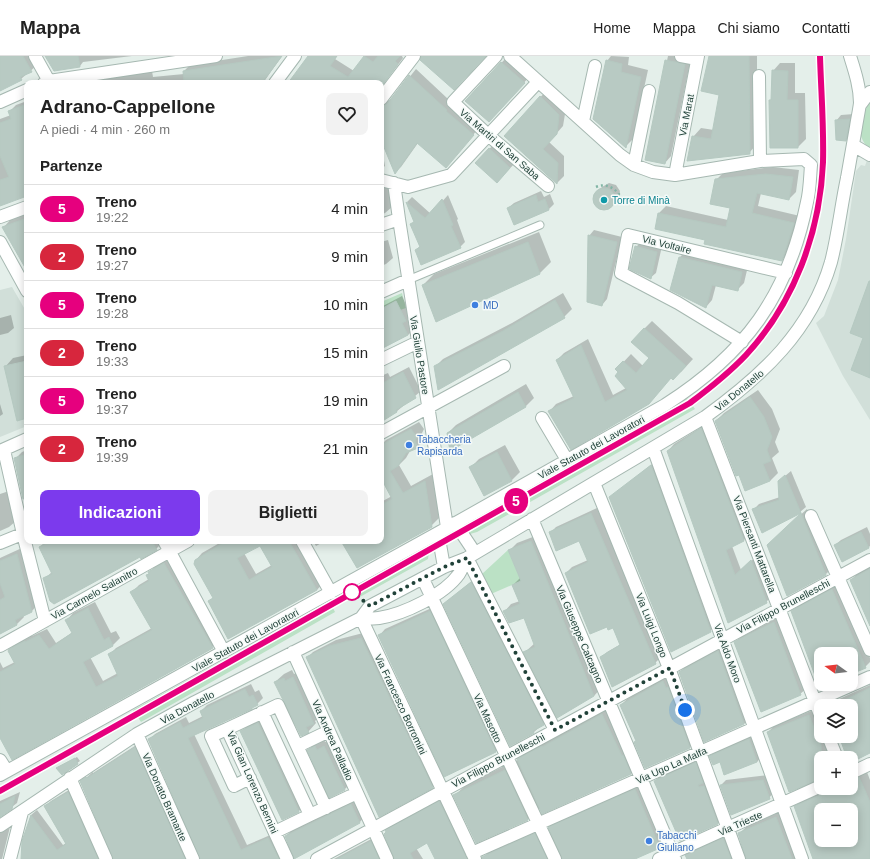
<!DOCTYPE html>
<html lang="it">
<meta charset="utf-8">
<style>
:root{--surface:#fff;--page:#f2f2f2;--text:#222;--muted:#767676;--line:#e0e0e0;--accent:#7c3aed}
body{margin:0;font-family:Arial,sans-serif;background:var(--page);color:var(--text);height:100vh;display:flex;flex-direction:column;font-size:15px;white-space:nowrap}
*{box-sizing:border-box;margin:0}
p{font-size:13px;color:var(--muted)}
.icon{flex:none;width:22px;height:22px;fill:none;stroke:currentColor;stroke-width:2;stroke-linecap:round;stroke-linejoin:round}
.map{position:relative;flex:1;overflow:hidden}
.panel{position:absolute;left:24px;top:24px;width:360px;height:464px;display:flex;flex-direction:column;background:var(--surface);border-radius:8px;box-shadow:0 2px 10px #0003}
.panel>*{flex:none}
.badge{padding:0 8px;border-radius:13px;font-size:14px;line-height:26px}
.needle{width:26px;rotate:285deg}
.controls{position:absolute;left:814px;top:591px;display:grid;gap:8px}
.controls a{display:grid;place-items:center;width:44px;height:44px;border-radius:8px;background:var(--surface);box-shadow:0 2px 10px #0003;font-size:20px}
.you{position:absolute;width:20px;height:20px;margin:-10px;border:3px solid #fff;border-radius:50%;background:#1a73e8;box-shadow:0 0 0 6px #1a73e833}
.map>.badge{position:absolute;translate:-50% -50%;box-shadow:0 0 0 2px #fff}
h2{padding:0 16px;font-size:15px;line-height:36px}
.round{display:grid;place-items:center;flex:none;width:42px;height:42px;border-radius:8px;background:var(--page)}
.head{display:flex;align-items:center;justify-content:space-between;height:68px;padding:0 16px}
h1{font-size:19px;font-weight:600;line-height:30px}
.action{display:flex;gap:8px;margin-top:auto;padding:8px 16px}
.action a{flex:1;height:46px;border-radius:8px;background:var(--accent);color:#fff;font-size:16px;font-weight:600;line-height:46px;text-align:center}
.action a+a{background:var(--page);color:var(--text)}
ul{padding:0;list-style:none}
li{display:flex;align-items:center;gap:12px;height:48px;padding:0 16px;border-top:1px solid var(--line)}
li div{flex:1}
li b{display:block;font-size:15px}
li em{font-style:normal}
li .badge{min-width:44px;font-weight:700;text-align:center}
header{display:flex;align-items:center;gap:24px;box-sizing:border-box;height:56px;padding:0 20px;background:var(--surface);border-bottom:1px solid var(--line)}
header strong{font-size:19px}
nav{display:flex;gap:22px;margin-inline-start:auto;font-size:14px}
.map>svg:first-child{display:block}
.built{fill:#d1dfd9}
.green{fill:#bbe1c5}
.shadow{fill:#0003;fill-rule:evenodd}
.building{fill:#b8cac3;stroke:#b5c9c1;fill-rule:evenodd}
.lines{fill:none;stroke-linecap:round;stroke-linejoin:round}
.lane-casing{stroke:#a6b8b1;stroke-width:9}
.street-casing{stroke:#a6b8b1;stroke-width:14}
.path{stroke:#81b5a5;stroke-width:2.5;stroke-dasharray:2 3;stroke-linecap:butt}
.lane{stroke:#fff;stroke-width:7}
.street{stroke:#fff;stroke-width:12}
.rail{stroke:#5c7d74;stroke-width:3;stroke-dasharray:8 4;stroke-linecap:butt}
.line-casing{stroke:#fff;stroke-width:9}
.line{stroke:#e6007e;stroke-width:6}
.walk{stroke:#214239;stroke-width:4;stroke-dasharray:0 7.2}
.culture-dot{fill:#0f9aa8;stroke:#f5faf8;stroke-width:1.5}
.shop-dot{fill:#3f7fe0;stroke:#f5faf8;stroke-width:1.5}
.stop-dot{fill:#fff;stroke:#e6007e;stroke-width:2}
.labels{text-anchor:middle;stroke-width:3;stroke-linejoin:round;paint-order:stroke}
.street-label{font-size:10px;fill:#214239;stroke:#f5faf8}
.culture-label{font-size:10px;fill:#0d838f;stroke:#f5faf8;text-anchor:start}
.shop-label{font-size:10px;fill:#366cbe;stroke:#f5faf8;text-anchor:start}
</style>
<header>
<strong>Mappa</strong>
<nav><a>Home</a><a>Mappa</a><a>Chi siamo</a><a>Contatti</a></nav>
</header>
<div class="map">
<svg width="870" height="803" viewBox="0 0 870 803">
<rect width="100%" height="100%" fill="#e4efea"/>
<path class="built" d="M867 104 870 105V364L843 320 816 267 824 260 838 224 846 183 856 115 861 109 865 110Z
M12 231 27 257V370L0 381V234Z"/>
<path class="green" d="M870 45V94C854 78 859 62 870 45Z
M402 237 406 252 400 254 396 245 381 253V246Z
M687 342 695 353 477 476 470 478 468 468 656 362Z
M425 493 429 496 428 503 358 542 352 532Z
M508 494 521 525 491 538 482 518Z
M330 546 335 556 141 666 133 654Z"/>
<path class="shadow" d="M0 0H31L36 10 21 23 0 33Z
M47 0H132L83 6 80 10Z
M248 0H282L263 27H74L152 15 153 21 184 18V15L190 9Z
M309 0H337L335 3 354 15 365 0H402L403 2 381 31V27H289Z
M611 0 629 1 628 9 648 14 633 83 626 90 607 5Z
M668 0H684L691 2 671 100 665 107 646 103Z
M710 0H757V88L749 97 693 81 701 72 714 74 721 38Z
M507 1 529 21 494 60 466 44Z
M780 7H795V37H805L806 83 798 91 770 44 772 43 773 15Z
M416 13 479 72 451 104 418 87 401 111 395 116 381 81V40L387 45 392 43Z
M547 34 566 52 563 70 549 86 564 100V120L557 127 505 80Z
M27 45V139L0 149V63L11 59 9 56 16 49Z
M854 58 851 78 846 84 836 65 841 59Z
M495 88 515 107 497 126 489 93Z
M381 89 385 110 381 113Z
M773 111 799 114 796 136 789 143 761 137 758 150 800 160 789 197 782 204 706 183 656 172 659 157 666 150 728 164 731 152 716 124 723 117Z
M381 122 387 126 392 151 385 157 381 159Z
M609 127 616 129 620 135 618 143 613 148 605 153 599 152 595 145 597 136 602 131Z
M541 135 544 141 550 138 554 148 549 153 515 168 508 152 514 147Z
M448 139 458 163 457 164 465 186 460 191 416 194 421 189 412 168 415 165 407 146 412 141 431 158Z
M27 158V213L4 171 11 163Z
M594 174 622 181 607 243 602 249 589 180Z
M539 176 551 206 540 217 423 229 434 218Z
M388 184 393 202 386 208 381 210V186Z
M642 185 662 190 656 217 650 222 636 191Z
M686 195 748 210 744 227 737 234 716 229 712 244 706 251 680 201Z
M563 237 572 253 564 261 435 311 443 303 512 267Z
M402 240 411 259 408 262 414 273 408 279 381 291V251Z
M11 259 14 272 8 277 0 279V262Z
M652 265 693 303 681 316 674 318 652 342 549 356 556 348 574 340 557 304 564 297 588 283 613 339 626 332 620 316 617 313 631 298 643 310 650 302 644 273Z
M27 299V361L5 311 13 302Z
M409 311 421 335 396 356 381 364V320L388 317 390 321Z
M526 328 534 342 526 350 454 391 448 377 456 369Z
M758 334 772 353 780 373 775 386 779 396 772 402 778 417 770 425 716 365 724 357Z
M0 348 3 358 0 360Z
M419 366 424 373 422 377 425 383 418 391 410 395 406 402 399 409 411 430 433 418 439 462 431 470 357 511 342 485H381V446L392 440 383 424 381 426V389L386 384Z
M708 367 750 478 744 484 732 490 741 514 758 499 773 539 766 546 729 565 668 395 674 388Z
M505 389 520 416 512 424 485 439 470 412 479 403Z
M27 394V455L15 403 22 396Z
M657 404 716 569 710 575 610 442Z
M791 415 806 451 800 456 753 454 759 448 780 441 785 420Z
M9 435 16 465 9 471 0 475V438Z
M597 452 661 601 655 607 601 602 607 596 621 588 614 570 566 517 572 511 588 504 580 484 550 477 556 471Z
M807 453 831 513 826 518 773 484Z
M867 471 870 478V490L868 492 835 489 841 484Z
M538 479 601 632 594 640 525 596 535 587 524 560 504 556 511 548 520 545 513 529 520 522 509 495 517 487Z
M46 485H161L162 487 156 493 140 499 44 523 52 516 40 491Z
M223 485H299L323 527 317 534 210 545 214 541 196 504 202 497ZM261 489 272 509 256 518 244 497Z
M313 485H325L316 490Z
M24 491 39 547 32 555 23 559 24 561 17 568 0 577V502Z
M171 501 219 584 212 591 0 680V606L3 612 15 606 9 594 16 588 32 579V580L47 573 56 587 73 576 67 564 73 557 95 546 111 577 116 575 120 582 113 589 90 601 103 625 118 617 109 599 116 592 152 572 132 536 139 529 149 523 147 520 156 509Z
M870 511V568L851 524 858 517Z
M478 520 550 662 534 676 511 689 444 548Z
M838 528 870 602V606L865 611 851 617V598H821V628H825L820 630 793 555 799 549Z
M436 550 502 689 496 695 445 720 379 580 385 573Z
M779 561 806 633 800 638 735 586 741 581Z
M367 576 439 725 432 731 307 602 313 596 336 584Z
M725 589 750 661 744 668 680 616 686 610Z
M292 614 294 618 302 614 321 659 315 665 316 667 308 676 275 626 284 618Z
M669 619 696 685 690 691 646 711 637 685 621 649 627 643Z
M251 628 255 636 259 634 263 642 257 648 194 678 247 789 275 777 289 803H201L149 684 155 678 186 661 189 667 203 660 201 655 207 649Z
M870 629V696L851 705V702H848L840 680H851V650H831L837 644Z
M610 651 638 710 631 718 540 751 528 763 476 786 454 740 466 729 516 704 517 705 526 696 550 683V684Z
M816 653 821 665V680H827L835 702H821V722L768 676 775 669Z
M266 660 306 748 299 755 282 763 242 675 249 668Z
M755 678 762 700 757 706 720 705 710 701 716 695Z
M324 682 325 686 333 683 353 725 345 733 330 740 308 694 317 686Z
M141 686 195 803H114L81 726 93 716V717Z
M703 700 725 760 718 767 655 725 662 718Z
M77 701 80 705 62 718 60 710Z
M867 716 870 724V803H814L795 751 802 744 828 732H851V723ZM821 754H851V784H821Z
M769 719 774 736 769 742 721 729 726 724Z
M641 728 666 785 660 791 633 803H563L550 772 556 766Z
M74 731 108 803H25L23 785 31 759 37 754 63 789 66 787 46 750 51 745Z
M20 736 17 747 0 760V745Z
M446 740 477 803H436L428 786 416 792 423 803H395L387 775 393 769Z
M358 742 366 759 360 766 286 780 293 773Z
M784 754 802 803H687L686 800 695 792 731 775 740 798 747 803 739 778 747 770Z
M10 771 2 803H0V775L4 772 7 773Z
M541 772 557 803H483L489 795Z
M377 780 390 803H334Z"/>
<path class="building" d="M0 0H23L32 16 20 21 22 24 0 35Z
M45 0H78L80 11 54 15Z
M282 0 262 27H184L183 15Z
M308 0H337L330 10 348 21 364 0 373 6 378 0H400L395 5 398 8 381 31V27H288Z
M421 0H486L454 34 420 4Z
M709 0H749L750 98 687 105 692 80 711 83 719 39 701 35Z
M606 4 622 8 621 16 641 21 626 92 593 63Z
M665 4 685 8 665 108 645 104Z
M501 6 525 27 489 66 465 45Z
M772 14 788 15 787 44H798V92H770L769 44H771Z
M409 19 447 54 446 55 474 79 446 112 417 87 395 118 381 84V50L387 48Z
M540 40 559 59 557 78 543 93 558 107 557 128 504 80Z
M27 48V140L0 150V124L9 121 0 100V67L11 63 8 55Z
M850 63 846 85 836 84 835 64Z
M489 92 510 112 497 127 475 107Z
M766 118 793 121 789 144 757 137 752 157 794 167 782 205 704 188 705 184 655 173 658 157 726 171 730 152 710 148 715 123Z
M593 143a11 11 0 1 1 22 0a11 11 0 1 1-22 0Z
M536 139 538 146 545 143 549 154 514 169 507 152Z
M442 143 453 169 451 170 461 192 421 209 415 194 420 191 410 168 414 166 406 146 425 162Z
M27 162V215L2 171Z
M588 179 617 186 602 250 587 246Z
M528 186 540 218 436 266 422 229Z
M635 190 657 196 651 223 629 213Z
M679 201 742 216 738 235 712 229 706 252 670 234Z
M869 225H870V322L851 314 863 282 850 277Z
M555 244 565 262 438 334 434 310 503 275Z
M396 245 406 265 402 267 408 279 381 293V253Z
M644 272 686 310 673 324 671 322 649 348 571 394 548 355 574 342 556 304 581 289 605 346 627 334 615 320 618 316 615 313 623 305 636 317 649 302 631 286Z
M27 305V362L17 365 4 310Z
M403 316 416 342 396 354 397 356 381 366V328Z
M518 336 526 351 450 395 447 377Z
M750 341 764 361 772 381 767 394 771 405 763 408 770 425 745 435 739 419 736 420 715 365Z
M701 372 744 485 726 494 735 519 751 504 767 547 728 567 667 395Z
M411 373 417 381 415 385 418 392 406 397 398 410 390 415 403 437 425 425 432 471 357 512 341 485H381V449L392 443 381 422V389Z
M497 396 512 425 484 440 469 411Z
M27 398V442L23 443 14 402Z
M651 409 711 576 671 596 609 441Z
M785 419 801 457 762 477 752 453 779 444 778 425Z
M591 457 656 608 612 631 600 601 620 589 613 572 608 574 607 571 590 578 565 517 588 506 579 485 556 495 549 476Z
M801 457 826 519 787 540 767 489Z
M861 476 869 492 842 506 834 489Z
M50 485H152L157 494 141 503 140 501 54 548 50 545 43 522 52 518 39 491Z
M226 485H289L317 534 228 583 208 545 213 542 194 508 195 504ZM260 490 272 511 249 524 237 502Z
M531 485 594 640 557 662 523 596 535 591 524 562 509 567 503 555 520 548 512 529 521 525 508 494Z
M17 498 32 556 15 564 17 569 0 578V544L5 541 0 527V505Z
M164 507 213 592 12 704 0 682V616L15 608 8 595 9 593 25 585V586L39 579 49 593 72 577 65 564 88 552 104 584 109 581 113 590 83 606 96 631 118 620 108 598 152 574 130 536 149 525 146 519 149 518 148 516Z
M870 513V570L850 524Z
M471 526 544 669 533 675 534 677 510 690 443 548Z
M832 533 866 612 851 618V598H821V633H820L791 555Z
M430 555 496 696 444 721 378 579Z
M774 566 801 639 761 656 734 586Z
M361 582 433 732 379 761 306 601 329 590Z
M718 595 744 668 704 686 679 616Z
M293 621 314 668 306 671 309 677 301 680 274 626 284 622 285 625Z
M663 625 666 632 668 631 690 692 645 712 634 686 636 685 620 649Z
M870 632V697L852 706 853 708 851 709V702H847L839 680H851V650H832Z
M245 633 249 641 253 639 258 649 252 652V653L188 682 241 794 268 782 279 803H200L148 683 180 666 183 672 203 662 200 655Z
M602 658 622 700 623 699 631 718 542 758 517 703 542 690V691Z
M809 659 821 689V723L789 736 767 676Z
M258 667 299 756 282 764 240 675Z
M749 683 757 706 724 719 720 706 713 709 709 700Z
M315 690 317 694 324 690 345 734 329 742 307 694Z
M135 691 185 803H113L80 725 86 721 87 722Z
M75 702 78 708 62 719 56 712Z
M696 706 703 727 698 729 699 731 704 730 718 768 680 785 654 725Z
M505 714 528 764 476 787 453 739Z
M859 721 870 746V803H813L794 750 838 732H851V724ZM821 754H851V784H821Z
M763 724 770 743 731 759 720 729Z
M635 733 660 792 635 803H562L548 771Z
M68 736 98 803H21L22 785 31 759 57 794 66 788 44 750Z
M15 740 12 753 0 761V748Z
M439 745 467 803H435L427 787 410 797 413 803H394L384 778 386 776 385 774Z
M351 748 360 767 294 803 285 780Z
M776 761 792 803H746L738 777Z
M535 777 547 803H482V801Z
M723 782 731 803H687L685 799Z
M371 785 379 803H337L361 790Z"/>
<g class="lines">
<defs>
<path id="lane" d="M408 224 540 169"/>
<path id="street" d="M35 0 50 27
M496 0 453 46 488 79 548 130
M681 0 697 3
M759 20 760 105
M44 27 49 25 216 0
M275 27 295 0
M381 43 414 0
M0 46 27 34
M860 49 870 36
M583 65 595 10
M853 89 870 99
M634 109 649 35
M675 119 698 0
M381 124 408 131 451 119 538 26
M394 127 399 163 447 471
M0 161 27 151
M381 169 399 163
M0 186 27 235
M381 236 408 224
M742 286 678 247 621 217 628 179 786 217
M381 304 418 286
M705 361 821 661
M542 362 567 404
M381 377 504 310
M653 392 802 803
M4 394 23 478 45 565
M0 395 27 383
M594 427 669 612 739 803
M811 460 870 594
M532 463 675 803
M455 467 475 497
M438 477 444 511
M164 485 224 596
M302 485 331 537
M0 487 27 476
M467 502 555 674
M423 523 555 803
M361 562 475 803
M361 562C367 562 373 563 379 562 404 558 444 539 459 518 462 513 464 507 467 502
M0 590 188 485
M293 596 387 803
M262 656 310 759 357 737
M227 673 211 680 234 730 250 722
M137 678 193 803
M828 680 837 702
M298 690 329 675
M0 704 7 715
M851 717 870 708
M0 719 438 477 665 349C745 298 788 240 807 146 810 134 810 121 811 109L804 103 760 105 675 119 653 116 634 109 620 99 510 0
M70 722 106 803
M0 770 137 678 195 646 361 562 370 550 444 511 467 502 705 361C762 320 811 275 831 206 838 179 841 150 847 122 850 105 853 88 856 71 857 64 859 55 860 47 860 31 855 16 850 0
M275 776 310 759
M472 797 870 621
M10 803 22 756
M287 803 227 673 278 649 326 752
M317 803 870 504
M659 803 821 730"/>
</defs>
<use href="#lane" class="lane-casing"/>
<use href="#street" class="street-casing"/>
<path class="path" d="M596 131C605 127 613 131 619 138L615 143"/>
<use href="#lane" class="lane"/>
<use href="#street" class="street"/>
<path class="rail" d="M691 347C706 335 721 324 735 310 790 256 820 183 823 106 824 71 822 35 820 0"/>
</g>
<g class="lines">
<defs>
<path id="line" d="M0 735 690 347C710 332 729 317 746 299 794 247 820 177 823 106 824 71 821 35 820 0"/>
</defs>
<use href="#line" class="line-casing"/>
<use href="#line" class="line"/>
<path class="walk" d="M352 536 370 550 444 511 467 502 555 674 670 612 685 654"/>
</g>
<circle class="culture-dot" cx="604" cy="144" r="4"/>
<g class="shop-dot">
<circle cx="475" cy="249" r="4"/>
<circle cx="409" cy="389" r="4"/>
<circle cx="649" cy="785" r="4"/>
</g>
<circle class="stop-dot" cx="352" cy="536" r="8"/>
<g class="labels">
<g class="street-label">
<text transform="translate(686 59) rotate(-79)" y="4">Via Marat</text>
<text transform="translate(500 88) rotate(41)" y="4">Via Martiri di San Saba</text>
<text transform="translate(667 188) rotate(14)" y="4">Via Voltaire</text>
<text transform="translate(420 299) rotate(81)" y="4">Via Giulio Pastore</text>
<text transform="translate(739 334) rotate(-39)" y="4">Via Donatello</text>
<text transform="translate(591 391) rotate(-29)" y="4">Viale Statuto dei Lavoratori</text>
<text transform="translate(755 488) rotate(69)" y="4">Via Piersanti Mattarella</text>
<text transform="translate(94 537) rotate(-29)" y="4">Via Carmelo Salanitro</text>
<text transform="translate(783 550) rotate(-28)" y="4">Via Filippo Brunelleschi</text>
<text transform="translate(652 569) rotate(68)" y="4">Via Luigi Longo</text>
<text transform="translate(580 578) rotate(67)" y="4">Via Giuseppe Calcagno</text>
<text transform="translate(245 584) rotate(-29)" y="4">Viale Statuto dei Lavoratori</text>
<text transform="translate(728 597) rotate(70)" y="4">Via Aldo Moro</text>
<text transform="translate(401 648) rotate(65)" y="4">Via Francesco Borromini</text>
<text transform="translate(187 651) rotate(-28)" y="4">Via Donatello</text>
<text transform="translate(488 662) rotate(65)" y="4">Via Masotto</text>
<text transform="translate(333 684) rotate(66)" y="4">Via Andrea Palladio</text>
<text transform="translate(498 704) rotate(-28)" y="4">Via Filippo Brunelleschi</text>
<text transform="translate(671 709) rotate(-24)" y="4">Via Ugo La Malfa</text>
<text transform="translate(253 726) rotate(66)" y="4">Via Gian Lorenzo Bernini</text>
<text transform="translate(165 741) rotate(66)" y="4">Via Donato Bramante</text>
<text transform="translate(740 767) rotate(-24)" y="4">Via Trieste</text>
</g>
<g class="culture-label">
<text x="612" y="148">Torre di Minà</text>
</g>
<g class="shop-label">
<text x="483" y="253">MD</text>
<text x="417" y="387">Tabaccheria<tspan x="417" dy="12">Rapisarda</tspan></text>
<text x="657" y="783">Tabacchi<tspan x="657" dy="12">Giuliano</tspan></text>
</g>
</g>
</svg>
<div class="controls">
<a><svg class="needle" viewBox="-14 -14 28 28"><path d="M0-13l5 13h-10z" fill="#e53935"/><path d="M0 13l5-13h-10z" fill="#767676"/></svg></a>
<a><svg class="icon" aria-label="layers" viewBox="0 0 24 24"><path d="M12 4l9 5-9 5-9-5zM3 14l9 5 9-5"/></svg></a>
<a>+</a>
<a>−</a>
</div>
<div class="you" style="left:685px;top:654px"></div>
<b class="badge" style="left:516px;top:445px;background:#e6007e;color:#fff">5</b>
<section class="panel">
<div class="head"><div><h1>Adrano-Cappellone</h1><p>A piedi · 4 min · 260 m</p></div><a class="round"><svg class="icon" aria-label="heart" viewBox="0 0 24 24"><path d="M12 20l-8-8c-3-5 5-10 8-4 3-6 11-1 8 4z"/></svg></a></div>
<h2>Partenze</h2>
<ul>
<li><span class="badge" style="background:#e6007e;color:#fff">5</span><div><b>Treno</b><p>19:22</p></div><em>4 min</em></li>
<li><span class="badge" style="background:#d7263d;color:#fff">2</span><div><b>Treno</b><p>19:27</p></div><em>9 min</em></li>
<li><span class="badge" style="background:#e6007e;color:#fff">5</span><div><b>Treno</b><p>19:28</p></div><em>10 min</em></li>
<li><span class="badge" style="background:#d7263d;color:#fff">2</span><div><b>Treno</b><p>19:33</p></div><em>15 min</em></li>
<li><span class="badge" style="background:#e6007e;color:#fff">5</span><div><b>Treno</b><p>19:37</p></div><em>19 min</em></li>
<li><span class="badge" style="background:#d7263d;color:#fff">2</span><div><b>Treno</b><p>19:39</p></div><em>21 min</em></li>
</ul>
<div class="action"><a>Indicazioni</a><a>Biglietti</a></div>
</section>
</div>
